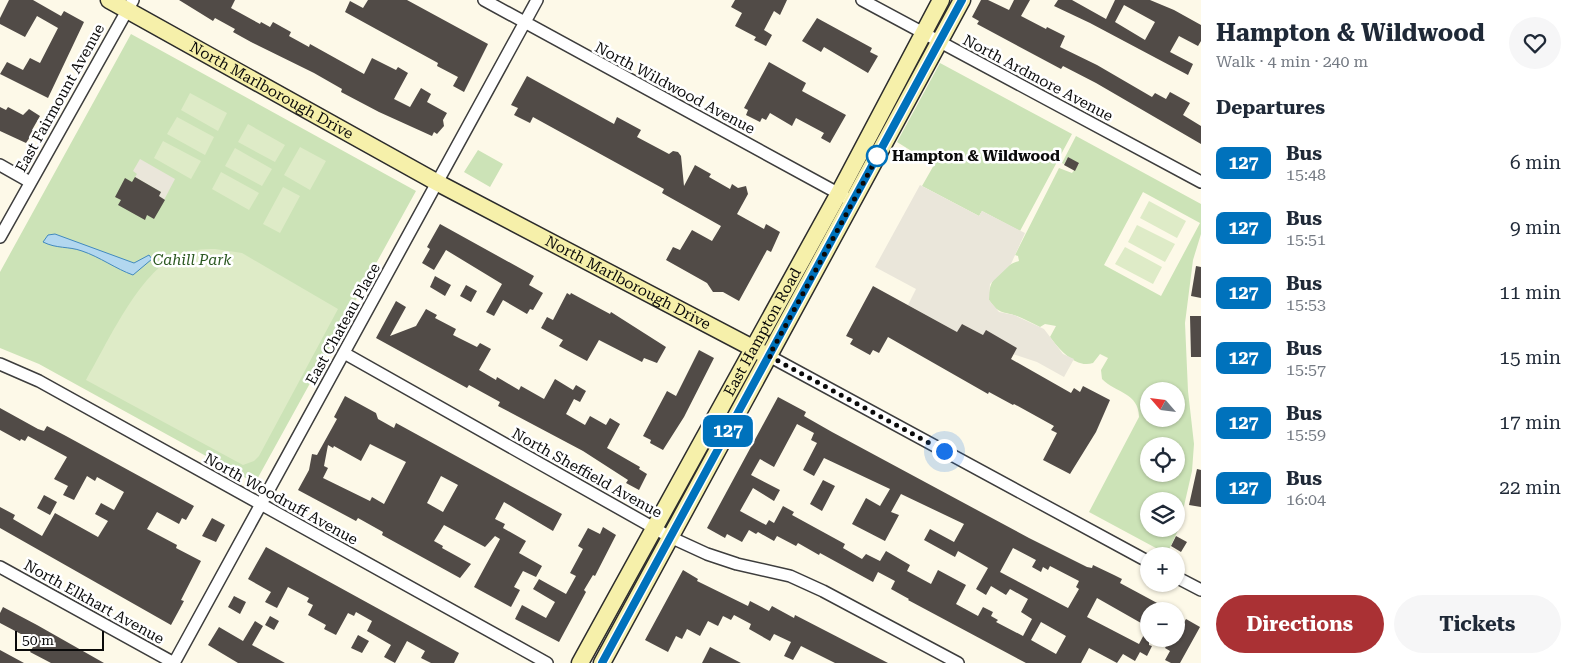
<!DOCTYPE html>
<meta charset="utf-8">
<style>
:root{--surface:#fff;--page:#f6f6f7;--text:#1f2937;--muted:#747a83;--accent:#aa3134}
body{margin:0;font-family:"Roboto Serif",serif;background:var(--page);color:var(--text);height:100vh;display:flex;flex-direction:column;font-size:19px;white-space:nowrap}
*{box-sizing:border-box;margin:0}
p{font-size:16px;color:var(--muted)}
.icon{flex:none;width:28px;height:28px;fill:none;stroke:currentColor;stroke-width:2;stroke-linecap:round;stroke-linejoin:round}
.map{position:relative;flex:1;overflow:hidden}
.side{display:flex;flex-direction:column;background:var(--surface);width:375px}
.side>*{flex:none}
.badge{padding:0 10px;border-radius:8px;font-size:18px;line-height:32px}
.needle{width:32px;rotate:298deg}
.controls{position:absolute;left:1140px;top:382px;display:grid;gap:10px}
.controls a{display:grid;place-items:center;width:45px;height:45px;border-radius:50%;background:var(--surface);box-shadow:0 1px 4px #0004;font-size:25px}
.scale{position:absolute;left:15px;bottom:12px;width:89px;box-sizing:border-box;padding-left:5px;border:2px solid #0a0a0a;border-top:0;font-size:14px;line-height:18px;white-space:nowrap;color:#0a0a0a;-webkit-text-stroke:4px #fff;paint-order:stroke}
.you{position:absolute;width:25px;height:25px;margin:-12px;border:4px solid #fff;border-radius:50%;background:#1a73e8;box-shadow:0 0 0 8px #1a73e833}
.map>.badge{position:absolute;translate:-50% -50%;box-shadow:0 0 0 2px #fff}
h2{padding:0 15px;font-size:19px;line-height:45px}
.round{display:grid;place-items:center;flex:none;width:52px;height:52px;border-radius:26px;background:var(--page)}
.headline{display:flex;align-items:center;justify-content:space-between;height:85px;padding:0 15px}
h1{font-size:24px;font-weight:700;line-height:38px}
.cta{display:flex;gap:10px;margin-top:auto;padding:10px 15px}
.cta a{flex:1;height:58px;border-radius:30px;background:var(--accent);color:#fff;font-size:20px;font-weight:700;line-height:58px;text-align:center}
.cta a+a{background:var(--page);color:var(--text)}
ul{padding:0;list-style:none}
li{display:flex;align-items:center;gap:15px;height:65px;padding:0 15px}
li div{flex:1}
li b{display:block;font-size:19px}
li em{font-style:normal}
li .badge{min-width:55px;font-weight:700;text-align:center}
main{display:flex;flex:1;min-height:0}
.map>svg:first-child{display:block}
.green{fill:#cce3b7;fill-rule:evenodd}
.pitch{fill:#deebc7}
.plaza{fill:#eae6da}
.water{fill:#b2d7ef;stroke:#4189be}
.building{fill:#514b47;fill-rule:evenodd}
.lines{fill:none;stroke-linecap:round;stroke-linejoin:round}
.street-casing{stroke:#3d3d3d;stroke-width:14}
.secondary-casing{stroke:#2c2c2c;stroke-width:19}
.street{stroke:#fff;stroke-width:11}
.secondary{stroke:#f6f0aa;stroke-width:16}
.line-casing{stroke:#fff;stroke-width:11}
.line{stroke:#0072bc;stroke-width:8}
.walk{stroke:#0a0a0a;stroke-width:5;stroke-dasharray:0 9}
.stop-dot{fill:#fff;stroke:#0072bc;stroke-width:2.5}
.labels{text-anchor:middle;stroke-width:5;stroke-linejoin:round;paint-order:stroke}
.street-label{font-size:15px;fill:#0a0a0a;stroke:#fff}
.stop-label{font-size:15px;font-weight:bold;fill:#0a0a0a;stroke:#fff;text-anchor:start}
.park-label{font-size:15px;font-style:italic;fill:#2c5922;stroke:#fff}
</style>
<main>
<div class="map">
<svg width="1201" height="663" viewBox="0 0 1201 663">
<rect width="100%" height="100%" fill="#fdf9e8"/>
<path class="green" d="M131 34 416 191 255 483 39 364 0 348V272Z
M940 63 1072 134 1020 231 982 211 979 216 922 186 934 165 897 142Z
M1076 136 1201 204V234L1193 260 1185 323 1188 391 1194 444 1192 471 1179 528 1167 554 1089 512 1139 417C1139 393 1116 393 1102 379L1101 370 1108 358 1100 354 1093 363C1076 369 1059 349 1050 337L1056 326 1045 324 1040 327C1032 323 1025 319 1017 316 1003 311 999 315 989 300 987 281 1002 266 1019 261L1018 256 1015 255 1059 168 1072 173 1079 164 1068 157 1064 164 1062 163ZM1143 192 1200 223 1161 296 1104 265ZM1149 391H1176V419H1149ZM1149 446H1176V474H1149ZM1149 501H1176V529H1149Z
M478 150 503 164 490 187 464 172Z"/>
<path class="pitch" d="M190 93 227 113 218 131 181 110Z
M177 117 214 137 205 155 167 134Z
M248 124 285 145 275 162 238 142Z
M163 141 201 161 191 179 154 158Z
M300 147 326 161 310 190 284 175Z
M235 148 272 169 262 186 225 166Z
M221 172 259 193 249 210 212 189Z
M283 187 300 196 280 233 263 224Z
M1149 201 1186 221 1177 238 1140 218Z
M1137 225 1175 244 1165 262 1128 242Z
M1125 247 1162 267 1153 284 1115 264Z
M215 249 242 253 338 309 259 456 254 461 243 465 86 380C107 344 139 272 178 255 190 250 202 249 215 249Z"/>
<path class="plaza" d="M140 159 175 179 164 200 158 197 161 192 135 177 137 174 133 171Z
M920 185 979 216 982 211 1025 233 1011 264 990 284 989 300 999 312 1014 315 1044 329 1063 354 1074 359 1064 377 1037 362 1013 354 1017 348 986 331 983 335 962 324 957 332 908 305 916 289 875 267Z"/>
<path class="water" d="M55 234 134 263 149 255 152 259 133 275C116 269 100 257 82 251 68 246 57 249 43 242L48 235Z"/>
<path class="building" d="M9 0H33L61 16 64 11 84 22 48 98 0 74 7 62 23 70 30 58 40 63 58 28 37 16 25 37 0 24V18Z
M179 0H235L231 8 260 24 261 22 270 27 273 22 291 32 289 36 309 47 310 44 364 74 372 58 396 70 398 67 408 73 394 99 410 107 421 88 431 94 427 102 447 113 443 120 444 126 437 134 434 132 432 136 379 112 341 92 342 89 314 73 251 42 233 32 235 29 215 18 213 21Z
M368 0H407L488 44 464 92 453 86 458 77 437 66 438 63 345 12 350 1 363 8Z
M735 0H787L780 15 774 11 764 30 772 35 766 46 754 40 756 37 735 26 742 13 731 7Z
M981 0H988L1009 10 1014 0H1030L1021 16 1046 29 1047 27 1065 36 1060 47 1097 65 1152 97 1155 93 1166 99 1170 92 1190 103 1183 115 1201 126V144L1096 83 1063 66 1061 69 977 24 979 21 972 17Z
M1058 0H1072L1106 19 1115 0H1150L1174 10 1201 25V41L1198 46 1179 36 1170 52 1193 64 1188 75 1090 23 1054 6ZM1124 5 1155 22 1145 40 1115 22Z
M817 18 872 48 870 52 878 56 868 73 824 47 821 52 802 41Z
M769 62 806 83 802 91 846 115 830 143 821 138 824 133 796 118 792 126 770 113 766 120 762 118 760 122 746 115 748 110 744 108Z
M527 76 614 124 617 117 641 130 637 137 669 154 673 151 678 152 681 156 684 186 695 165 711 174 709 177 730 189 732 184 738 188 746 186 748 194 737 214 764 229 766 224 780 232 771 252 767 250 739 301 723 292H713L707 283 666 260 673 247 680 250 692 230 712 241 721 226 662 193 664 189 533 117 530 123 514 115 518 108 511 105Z
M0 107 6 110 8 107 23 115 29 109 40 116 32 130 34 131 26 143 0 131Z
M1068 157 1079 163 1075 171 1064 165Z
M135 177 161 192 159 196 165 200 154 219 147 215 145 220 118 205 121 200 115 197 125 178 132 182Z
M440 224 534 276 529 285 543 293 533 310 530 309 527 314 503 300 494 316 486 312 502 284 446 250 434 270 422 263 430 249 427 247Z
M1196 266 1201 267V298L1191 296Z
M435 276 451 285 445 296 430 287Z
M466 285 477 291 471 302 460 296Z
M873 286 957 332 962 324 983 335 986 330 1017 348 1011 359 1071 393 1074 388 1080 392 1083 386 1110 400 1096 432 1070 474 1043 460 1057 433 1051 430 1054 426 1014 404 1013 405 989 392 988 394 888 337 879 353 873 350 870 355 850 344 853 339 846 336Z
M567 293 570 295 571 293 610 314 611 312 666 347 657 363 644 358 642 362 599 340 587 361 559 346 563 340 541 328 547 317 553 320Z
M396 301 406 307 390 336 416 326 426 309 437 315 435 318 456 329 453 335 477 347 480 343 491 349 479 370 496 380 497 377 519 390 521 386 544 399 555 379 573 390 576 385 586 391 580 402 574 399 566 414 585 425 590 416 606 425 610 418 620 424 607 448 640 467 639 469 647 474 639 490 626 483 628 480 583 451 498 406 500 402 469 385 467 388 376 338Z
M1190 316H1201V357H1191Z
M699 350 714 358 684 417 663 450 650 443 651 440 643 436 667 391 676 396Z
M345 396 376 413 378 419 394 428 396 423 562 514 553 531 504 502 495 519 505 524 503 528 526 541 519 553 542 566 536 577 523 571 514 587 520 590 511 607 474 587 500 539 495 536 485 547 444 525 434 541 443 546 442 548 471 564 460 578 382 535 383 532 358 518 356 521 298 490 309 470 312 454 317 455 337 419 334 417ZM370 444 406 462 384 504 372 497 370 501 323 478 328 468 324 466 328 445 333 448 334 446 361 461ZM441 476 458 485 443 512 427 503Z
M778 397 806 412 804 416 832 432 1029 538 1087 567 1092 568 1093 565 1114 575 1122 579 1120 583 1172 611H1149V645L1152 646 1147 656 1140 652 1135 661 1123 654 1117 663 1089 648 1081 663H1026L908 600 909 599 891 589 895 581 878 572 873 582 820 553 819 555 798 543 796 546 777 536 774 541 758 532 756 534 749 530 742 542 727 534 725 538 707 528ZM797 424 814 433 811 440 817 443 803 470 814 476 824 458 890 489 880 506 866 498 852 524 885 541 899 515 891 512 901 494 964 524 954 542 930 529 924 540 955 557 958 551 988 568 976 589 986 595 991 586 1006 595 1010 589 1028 599 1021 612 1032 619 1023 636 996 622 998 620 991 616 993 612 983 607 978 616 956 604 966 585 938 570 931 584 907 571 910 565 886 551 880 561 866 554 862 559 843 548 845 544 792 515 794 512 783 506 774 523 769 520 766 525 740 511 753 488 774 501 780 490 751 475 760 459 774 467ZM1013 548 1036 560 1032 567 1041 572 1043 567 1048 570 1050 566 1079 581 1076 587 1079 589 1068 608 1000 572ZM1097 598 1148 627 1139 644 1087 617ZM1041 622 1066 636 1056 654 1031 640Z
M0 408 38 429 44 431 47 426 66 436 194 506 186 520 182 518 179 524 157 512 147 529 177 545 176 548 201 561 181 600 184 601 171 625 0 528V507L15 515 13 519 42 536 55 513 98 537 108 521 95 514 101 503 114 510 124 492 97 477 95 481 87 476 74 500 63 495 68 486 54 479 67 457 28 436 25 441 21 439 20 441 0 430Z
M1197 469 1201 470V507L1189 505Z
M823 480 835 486 822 511 810 504Z
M44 495 57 502 50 515 37 508Z
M212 518 225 525 216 542 202 536Z
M603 527 616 535 595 576 593 575 584 590 586 592 559 642 515 619 522 605 546 618 555 602 533 589 539 579 566 594 576 576 570 573 583 549 578 546 588 528 600 534Z
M1176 536 1187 542 1181 552 1171 546Z
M266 547 459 653 454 663H431L421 658 425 651 407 641 395 663 384 657 391 645 367 631 372 621 356 612 354 616 348 613 336 635 324 629 326 625 308 615 313 605 307 602 309 598 288 587 277 608 265 602 271 592 248 579Z
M683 570 698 579 697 581 748 606 750 601 769 611 772 606 794 618 795 615 888 663H835L801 646 793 660 784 656 791 642 774 634 770 641 749 629 751 624 734 615 731 620 723 616 718 626 708 621 700 636 687 629 682 639 676 636 668 652 645 640Z
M234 596 246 602 240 614 228 607Z
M3 607 37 625 104 663H51L30 652 36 642 0 623V613Z
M270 616 279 621 274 630 265 625Z
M1186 619 1200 627 1180 663H1171L1165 660 1170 651 1165 648 1170 639H1176V623L1182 626Z
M255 621 263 626 252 645 285 663H238L208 645 219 627 243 641Z
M358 635 369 641 362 653 351 648Z
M710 647 741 663H702Z
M0 650 24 663H0Z"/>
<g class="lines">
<defs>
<path id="street" d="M484 0 845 197
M862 0 1201 182
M0 165 30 182
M0 237 133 0
M344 353 670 537 707 554 737 564 790 576 823 591 958 663
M769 356 1149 562
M0 364 39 381 547 663
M0 567 174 663 537 0
M1176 577 1201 590"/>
<g id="secondary">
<path id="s1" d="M109 0 438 183 762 353"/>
<path id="s2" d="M580 663 839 193 941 0"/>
<path d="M602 663 962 0"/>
</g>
</defs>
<use href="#street" class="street-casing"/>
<use href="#secondary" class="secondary-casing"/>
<use href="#street" class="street"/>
<use href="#secondary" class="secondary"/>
</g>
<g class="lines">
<defs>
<path id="line" d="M602 663 962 0"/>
</defs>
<use href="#line" class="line-casing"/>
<use href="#line" class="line"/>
<path class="walk" d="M877 156 879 154 769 356 944 451"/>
</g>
<circle class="stop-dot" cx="877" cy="156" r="10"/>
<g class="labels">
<g class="street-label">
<text transform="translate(1038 78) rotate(28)" y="5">North Ardmore Avenue</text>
<text transform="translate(675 88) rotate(28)" y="5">North Wildwood Avenue</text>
<text dy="5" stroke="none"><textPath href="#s1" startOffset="186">North Marlborough Drive</textPath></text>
<text transform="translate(60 98) rotate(-61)" y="5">East Fairmount Avenue</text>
<text dy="5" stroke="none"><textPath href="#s1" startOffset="591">North Marlborough Drive</textPath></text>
<text transform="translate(343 324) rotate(-61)" y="5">East Chateau Place</text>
<text dy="5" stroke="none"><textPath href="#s2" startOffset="378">East Hampton Road</textPath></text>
<text transform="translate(587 473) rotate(29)" y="5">North Sheffield Avenue</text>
<text transform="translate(281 499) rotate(29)" y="5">North Woodruff Avenue</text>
<text transform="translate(94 602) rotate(29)" y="5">North Elkhart Avenue</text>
</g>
<g class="stop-label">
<text x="892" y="161">Hampton &amp; Wildwood</text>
</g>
<g class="park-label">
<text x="192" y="265">Cahill Park</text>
</g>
</g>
</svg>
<div class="controls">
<a><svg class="needle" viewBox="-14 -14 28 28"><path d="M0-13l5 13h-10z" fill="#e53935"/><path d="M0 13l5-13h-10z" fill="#747a83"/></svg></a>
<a><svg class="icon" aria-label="locate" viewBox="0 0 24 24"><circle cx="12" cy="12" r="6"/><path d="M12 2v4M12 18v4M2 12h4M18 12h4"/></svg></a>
<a><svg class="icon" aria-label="layers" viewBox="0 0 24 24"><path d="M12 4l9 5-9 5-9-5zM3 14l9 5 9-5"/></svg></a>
<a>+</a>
<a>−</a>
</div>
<div class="scale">50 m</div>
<div class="you" style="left:944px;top:451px"></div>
<b class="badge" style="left:728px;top:431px;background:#0072bc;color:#fff">127</b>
</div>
<section class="side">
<div class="headline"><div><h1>Hampton &amp; Wildwood</h1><p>Walk · 4 min · 240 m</p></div><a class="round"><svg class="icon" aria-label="heart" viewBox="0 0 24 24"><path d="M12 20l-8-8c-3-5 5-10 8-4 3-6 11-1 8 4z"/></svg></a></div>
<h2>Departures</h2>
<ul>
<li><span class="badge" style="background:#0072bc;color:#fff">127</span><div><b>Bus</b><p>15:48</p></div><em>6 min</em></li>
<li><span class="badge" style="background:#0072bc;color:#fff">127</span><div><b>Bus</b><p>15:51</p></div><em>9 min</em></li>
<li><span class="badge" style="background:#0072bc;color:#fff">127</span><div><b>Bus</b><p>15:53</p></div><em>11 min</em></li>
<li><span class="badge" style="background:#0072bc;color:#fff">127</span><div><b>Bus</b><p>15:57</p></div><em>15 min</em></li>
<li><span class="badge" style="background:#0072bc;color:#fff">127</span><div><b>Bus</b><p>15:59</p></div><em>17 min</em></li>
<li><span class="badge" style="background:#0072bc;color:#fff">127</span><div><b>Bus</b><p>16:04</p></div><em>22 min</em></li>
</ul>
<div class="cta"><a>Directions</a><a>Tickets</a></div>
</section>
</main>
